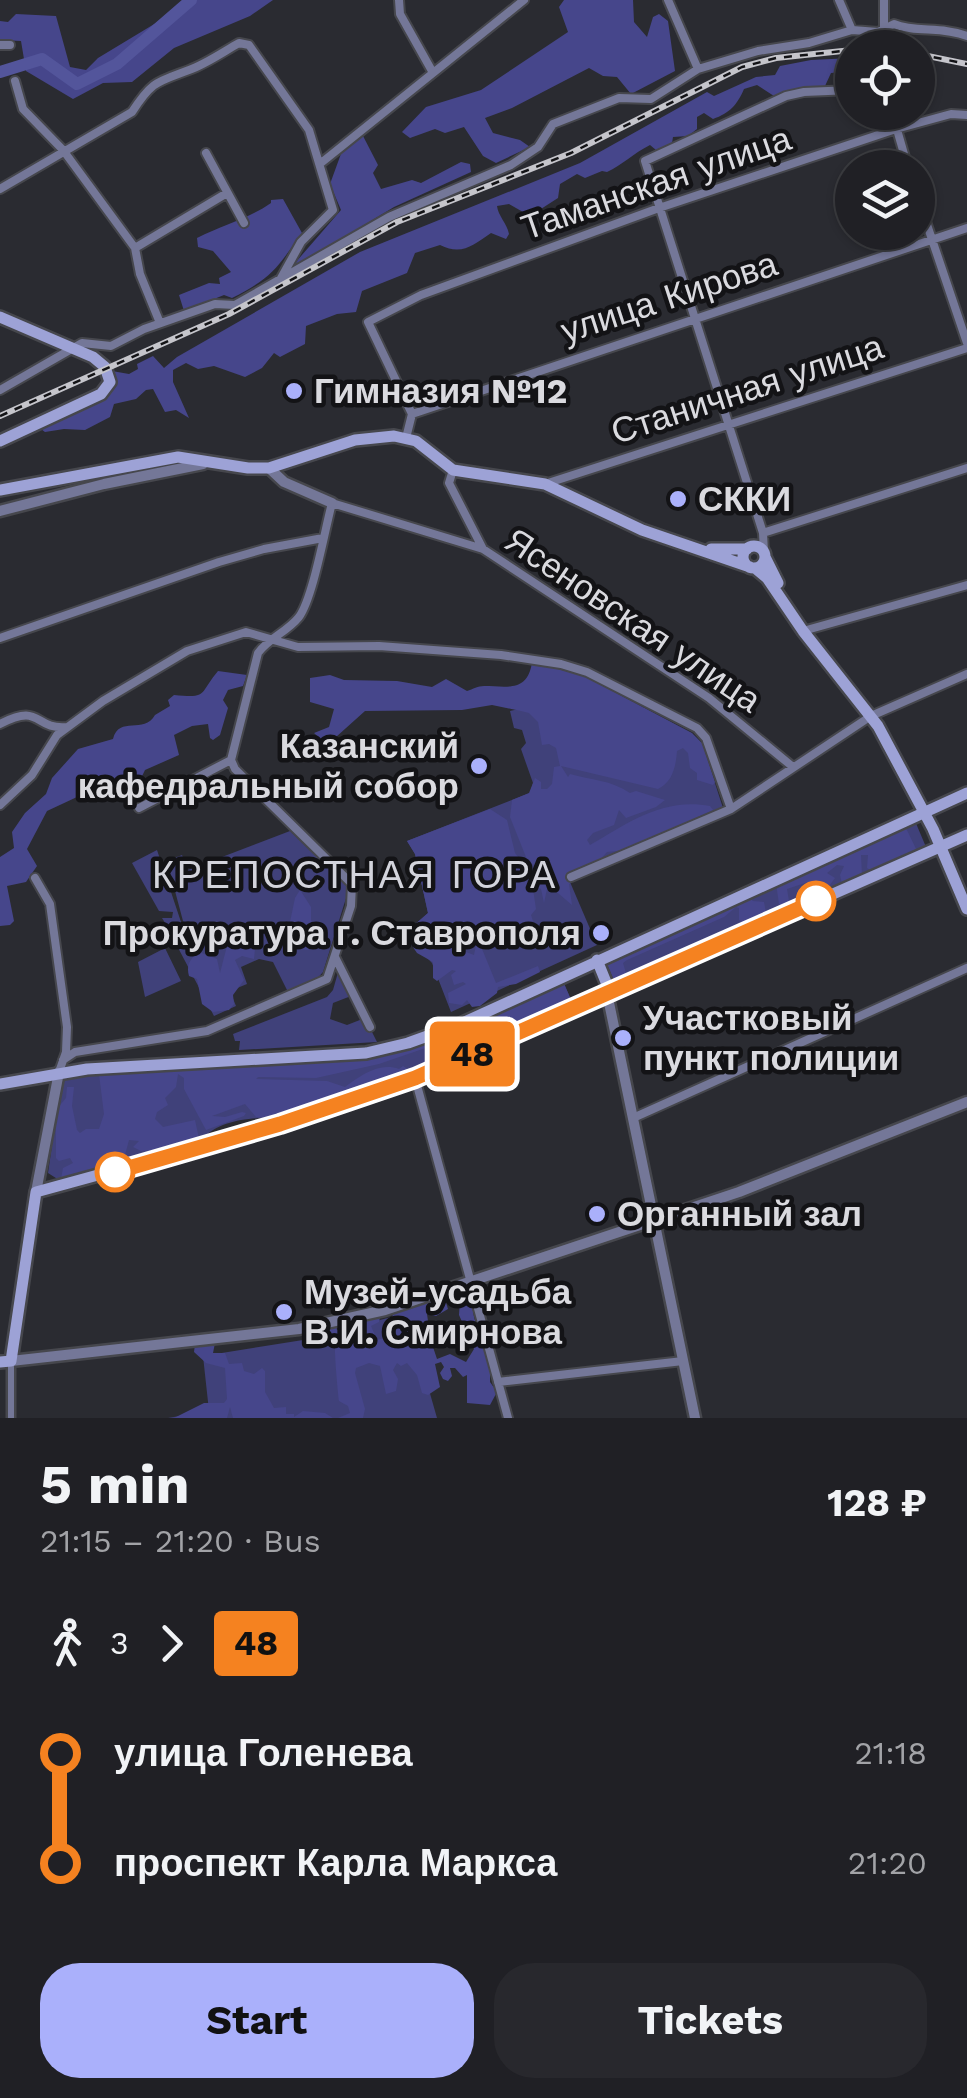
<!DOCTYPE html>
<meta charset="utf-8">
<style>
:root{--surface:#202025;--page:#28282d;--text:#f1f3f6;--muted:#a2a3a7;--line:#3d3e42;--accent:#aab0fb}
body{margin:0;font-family:"Work Sans",sans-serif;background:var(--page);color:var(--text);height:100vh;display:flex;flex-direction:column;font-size:38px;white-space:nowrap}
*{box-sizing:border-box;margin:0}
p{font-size:32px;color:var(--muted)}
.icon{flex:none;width:55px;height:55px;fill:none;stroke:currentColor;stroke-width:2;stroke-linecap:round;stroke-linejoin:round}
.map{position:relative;height:1418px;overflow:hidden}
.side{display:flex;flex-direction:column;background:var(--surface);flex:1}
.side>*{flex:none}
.badge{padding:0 20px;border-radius:8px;font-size:35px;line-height:65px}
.controls{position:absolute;left:835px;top:30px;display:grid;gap:20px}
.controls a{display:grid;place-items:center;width:100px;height:100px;border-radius:50%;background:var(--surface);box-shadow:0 2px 8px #0004,0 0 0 2px var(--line);font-size:50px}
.map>.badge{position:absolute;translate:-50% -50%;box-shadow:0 0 0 5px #fff}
.legs{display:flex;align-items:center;gap:15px;height:110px;padding:0 40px;font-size:32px}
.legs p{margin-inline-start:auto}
.overview{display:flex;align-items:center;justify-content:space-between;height:170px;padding:0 40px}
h1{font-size:55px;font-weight:700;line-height:75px}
.cta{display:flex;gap:20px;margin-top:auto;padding:20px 40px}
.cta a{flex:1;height:115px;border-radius:40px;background:var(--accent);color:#111;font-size:40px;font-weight:700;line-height:115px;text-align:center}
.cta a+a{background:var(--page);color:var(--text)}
ul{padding:0 40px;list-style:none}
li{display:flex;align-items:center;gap:35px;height:110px;font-size:38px}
li i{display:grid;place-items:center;width:15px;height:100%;margin:0 12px;background:currentColor}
li i::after{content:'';width:25px;height:25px;margin:-12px;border:8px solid;border-radius:50%;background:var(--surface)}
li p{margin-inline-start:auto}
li:first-child i{background:linear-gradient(#0000 50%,currentColor 0)}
li:last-child i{background:linear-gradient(currentColor 50%,#0000 0)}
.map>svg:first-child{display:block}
.green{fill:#40417a}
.forest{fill:#46468b}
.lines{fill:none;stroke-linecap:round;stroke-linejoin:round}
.river{stroke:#53559b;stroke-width:12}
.pedestrian-casing{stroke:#46474d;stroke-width:11}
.minor-casing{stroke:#46474d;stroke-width:12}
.tertiary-casing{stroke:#46474d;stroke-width:15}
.secondary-casing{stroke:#46474d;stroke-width:16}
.pedestrian{stroke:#747798;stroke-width:6}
.minor{stroke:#747798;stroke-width:8}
.tertiary{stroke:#747798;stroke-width:10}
.secondary{stroke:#9da2d6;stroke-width:11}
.rail-casing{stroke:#c5c5cb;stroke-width:6}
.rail{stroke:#131316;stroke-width:2.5;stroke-dasharray:8;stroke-linecap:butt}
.line-1-casing{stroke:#fff;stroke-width:22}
.line-1{stroke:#f58220;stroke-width:15}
.poi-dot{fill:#aab0fb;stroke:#131316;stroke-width:4}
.stop-1-dot{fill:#fff;stroke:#f58220;stroke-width:5}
.labels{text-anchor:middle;stroke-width:9;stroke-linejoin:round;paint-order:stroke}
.street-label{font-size:35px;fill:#dadadf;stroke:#131316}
.poi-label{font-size:35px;font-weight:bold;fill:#dadadf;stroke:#131316;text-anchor:start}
.neighbourhood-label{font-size:38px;letter-spacing:2.5px;fill:#d3d4dc;stroke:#131316}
</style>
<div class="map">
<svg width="967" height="1418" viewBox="0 0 967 1418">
<rect width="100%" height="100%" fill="#2a2b31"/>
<path class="green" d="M523 708 702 743 723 808 567 875 597 945 451 1012 432 963 404 934 428 913 415 854 407 841 530 793 533 783 521 749 526 743 522 730 514 728 510 711Z
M915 821 926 847 616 985 605 959Z
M290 831 346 885 347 895 323 972 316 980 288 992 273 962 259 959 241 967 247 984 230 991 236 1006 214 1016 175 942 191 934 183 921 167 861 182 855 188 870Z
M157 850 183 928 172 934 162 918H172L173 912 159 911 132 863Z
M165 948 181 981 145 997 138 962Z
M339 969 351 996 333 1003 330 1019 347 1025 365 1018 377 1042 239 1050 240 1041H235L233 1034 327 997 333 990Z
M562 979 572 1002 412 1072 273 1118C252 1117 217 1121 204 1138 154 1146 108 1166 59 1180L48 1173 61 1082 73 1075 369 1056Z
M407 1313 437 1418H168L209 1411 203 1356 303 1340Z"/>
<path class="forest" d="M194 0H273L250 16 174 48 132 82 103 83 73 99 26 71 21 41 0 40V21L8 22 16 14 56 16 70 67 86 70 98 58Z
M564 0H633L634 22 647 37 653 17 659 14 668 21 675 71 631 94 617 77 603 76 589 68 512 108 485 118 493 133 520 140 530 147 496 163 483 156 464 127 445 133 435 129 410 138 402 132 426 107 481 90 568 32 559 7Z
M852 58V71L831 73 825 86 774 96 757 85 744 89C737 105 730 113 713 119L704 113 697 117V129L688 136 673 137 672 143 656 150 650 145C634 153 622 165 607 172L602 171 585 178 577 174 560 184 558 198 530 216 509 204 497 206C498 216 507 223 509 234L506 239 491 233C473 245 462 256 440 245L415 253 407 273 362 291 356 312 337 314 306 326 305 344 280 357 274 353 262 368 245 377 214 366 198 369 186 363 173 370V382L189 418 176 410 165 412 153 389 146 390 136 399 114 404 110 417 85 430 64 429 45 432 38 427 103 396 112 371 129 374 138 369 137 364 153 356 164 368 177 357 360 252 580 163 707 92 714 96 756 77 775 75 780 66 811 60Z
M362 134 378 165 373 173 381 189 412 180 421 183 461 162 470 164 471 172 394 207 298 265 295 263 341 210 330 184 342 151Z
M283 199 302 233C276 269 273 277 232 298L224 295 184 311 179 295 209 283 220 284 219 278 231 272 213 251 198 247 197 238C223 225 248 219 271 203V200Z
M532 662 584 676 692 733 702 743 715 782 713 785 697 780V773L690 768 688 753 683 748 677 751C676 765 673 782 658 789L561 766 568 777 570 774C591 780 611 780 630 793L636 791 665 800 656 807 626 818 619 810 614 825 593 833 587 840 590 845C628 823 663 797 710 806L713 810 627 850 607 852 588 873 569 884 572 905 552 888 547 889 544 903 541 889 535 886 534 882 539 879 538 867 528 862 510 817 512 800 529 793 535 778 541 782V789H547L552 784 554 767 560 766 556 748 549 744 542 745 538 722 529 713 521 711 492 705 462 710 365 711 336 737 338 747 334 751 314 733 329 727 334 709 310 702V678L330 675 344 680 397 681 432 687 446 679 467 691C473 689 478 686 484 686 506 686 528 693 532 662Z
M218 671 247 675 243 686 228 690 223 700 228 708 220 735 213 740 210 738 208 724 192 726 174 735 179 755 145 770 132 797 107 792 99 787 88 796 77 797 47 811 27 849 37 866 26 882 7 886 14 921 10 925 0 926V857L14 848 12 832 25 813 46 794 52 778 78 749 113 739C119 715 144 735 155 715L170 706 168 700 174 695C209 698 198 695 218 671Z
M490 809 507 820 515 853 523 863 521 874 533 889 536 909 531 915 533 921C523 930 512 924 501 923L466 939V952L474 955 476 945 480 944 496 983 538 966 540 972 516 984 498 987 497 993 480 1006 472 1007 467 1000 462 1005 449 1003 448 993 466 984 463 982 454 985 451 975 456 971 452 970 437 981 433 978V962L417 953 404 934 428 913 415 854 407 841Z
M905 826 917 851 872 871 867 868 868 855H861L862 875 842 884 840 875 844 866 837 865 827 873 835 878 823 894H814L808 882 787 889 790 907 786 909 779 904 776 883Z
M300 890 311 907V921L317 926 307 944 309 950 299 949 295 940 282 934 281 929 290 922 295 898Z
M747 896 753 901 764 902 767 918 748 926 739 920V908L736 907 724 917 627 960 623 963 628 980 616 985 605 959Z
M251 938 255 949 254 959 242 956 235 960 244 980 233 995 234 1004 229 1010 213 1012 202 1004 197 979 189 976C186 966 190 958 199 952L217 959 220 973 228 942Z
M562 979 572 1002 569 1006 425 1066 426 1055 446 1041 379 1064 316 1078 258 1077 256 1079 327 1081 345 1087C360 1076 379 1062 399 1069L403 1066 409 1070 273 1118 256 1117 245 1104 212 1116 225 1117 242 1112 246 1113 244 1116 206 1130 184 1089V1078L178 1074 176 1087 165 1098 168 1105 157 1112 155 1119 163 1127 195 1120 200 1143 188 1146 185 1141 154 1150 141 1151 133 1147 139 1141 129 1140 125 1155 132 1163 118 1167 115 1162 110 1168 96 1173 94 1170 61 1179 63 1168 73 1163 70 1158 59 1161 56 1158V1110L66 1098 67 1087H74L72 1106 77 1130 80 1133 86 1129H99L104 1114 99 1074 369 1056Z
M458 1282 474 1289C469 1306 475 1335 492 1344L495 1364 490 1369V1382L497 1392 490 1405 467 1403V1375L463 1377 455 1368H450L452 1376 448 1381 443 1379 440 1373 444 1367 441 1362 435 1364 440 1387 428 1395 422 1393 417 1375 407 1363 401 1366 397 1363 393 1370 398 1379 396 1391 386 1394 380 1366 369 1363 356 1368 355 1373 365 1409 363 1418H338L350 1413 348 1406 339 1401C338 1394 334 1351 335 1342H308V1347H304L303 1338 315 1331 320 1322 336 1324 337 1330 345 1327 344 1323 358 1320 357 1327 365 1325 364 1319 381 1313 379 1322 371 1326 377 1340 395 1335 391 1327 393 1312 444 1296 448 1309 436 1316 427 1314 428 1321 419 1330 432 1344 437 1359 450 1354 466 1362 474 1349 459 1315 460 1300 452 1291Z
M216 1338 213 1353H225L229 1364 242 1363 244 1371 254 1374 262 1368 265 1371V1392L274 1408 286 1407V1414H294V1417L303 1411 325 1413 333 1418H233L230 1407 227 1418H174L204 1403H224L227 1399 225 1368 206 1363 194 1352 195 1344Z"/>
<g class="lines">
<path class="river" d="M0 72 42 59 77 84 117 64 191 0"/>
<defs>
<path id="pedestrian" d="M11 1361V1418"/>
<path id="minor" d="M399 0 400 14 432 71
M668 0 698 69
M839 0 852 30
M884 0V28
M0 45H10
M918 68 922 67
M15 81 23 109 63 150 135 248 140 274 160 323
M892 112 908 168
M206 153 244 223
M321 163 524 0
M0 189 132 112C152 81 157 82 189 70 206 64 223 52 239 43L249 45 309 130 333 210 301 242 280 280
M918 198 967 343
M135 248 227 193
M0 390 82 343 111 346 144 329 215 304 235 305 389 217 511 165 538 147 553 124 619 98 651 99 698 69 758 51 809 43 852 30 878 32 894 24C916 33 941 26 967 36
M412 414 368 322 421 295 659 208 896 129 951 114 967 115
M406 438 412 414 967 228
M453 470 449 483 483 549
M545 484 967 348
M763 533 967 468
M764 552 763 533 645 161 786 96 804 92 852 90
M803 631 967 585
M0 638 219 562 264 549 323 538
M0 724C42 702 33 730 67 727
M231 760 258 653C269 638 287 632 299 617 313 598 325 529 332 503L483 549 709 698 793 767
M0 805 32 775 57 735 103 701 187 651 246 632 298 647 379 646 501 655 561 664 587 672 697 728 706 738 731 809
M139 808 231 760
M571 877 731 809 871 716 967 674
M35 878 50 904 67 1027 66 1052 59 1072
M335 957 370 1027
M63 1060 75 1052 207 1031 327 979 351 906 352 884 235 769 231 760
M415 1078 508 1418
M633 1118 967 968
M498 1382 683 1361"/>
<path id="tertiary" d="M269 468 284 482 332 503
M0 511 104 484 203 464
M607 993 695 1418
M36 1192 59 1072
M11 1361 299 1329 385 1310 739 1192 967 1102"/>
<path id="secondary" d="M0 317 93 357 105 367 110 382 101 394 0 441
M0 490 178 457 248 468H269L355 440 394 436 416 441 453 470 545 484 642 530 750 567
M743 557a11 11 0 1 1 22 0a11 11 0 1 1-22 0Z
M711 549H747
M765 557 778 583
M755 568 767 578 803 631 878 726 933 829 967 909
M597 960 610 992
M0 1084 87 1069 366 1053 408 1043 458 1025 967 793
M0 1362 11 1361 36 1192 262 1130 415 1078 967 835"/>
</defs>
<use href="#pedestrian" class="pedestrian-casing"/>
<use href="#minor" class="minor-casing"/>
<use href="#tertiary" class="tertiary-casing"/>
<use href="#secondary" class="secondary-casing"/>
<use href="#pedestrian" class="pedestrian"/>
<use href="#minor" class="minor"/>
<use href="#tertiary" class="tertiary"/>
<use href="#secondary" class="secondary"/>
<defs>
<path id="rail" d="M918 54 967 64
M0 416 229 314 397 222 571 153 742 67 776 58 852 50"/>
</defs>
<use href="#rail" class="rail-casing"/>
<use href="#rail" class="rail"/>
</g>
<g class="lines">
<defs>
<path id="line-1" d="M115 1172 280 1124 415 1078 816 901"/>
</defs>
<use href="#line-1" class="line-1-casing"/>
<use href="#line-1" class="line-1"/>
</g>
<g class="poi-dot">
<circle cx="294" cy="391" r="10"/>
<circle cx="678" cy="499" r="10"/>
<circle cx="479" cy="766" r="10"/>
<circle cx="601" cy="933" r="10"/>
<circle cx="623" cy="1038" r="10"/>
<circle cx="597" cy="1214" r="10"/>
<circle cx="284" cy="1312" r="10"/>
</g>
<g class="stop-1-dot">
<circle cx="816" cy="901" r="18"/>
<circle cx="115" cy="1172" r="18"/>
</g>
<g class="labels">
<g class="street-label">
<text transform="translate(656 183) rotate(-19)" y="12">Таманская улица</text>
<text transform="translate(669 297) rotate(-18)" y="12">улица Кирова</text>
<text transform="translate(747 389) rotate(-18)" y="12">Станичная улица</text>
<text transform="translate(633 620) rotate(34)" y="12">Ясеновская улица</text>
</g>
<g class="poi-label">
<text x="314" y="403">Гимназия №12</text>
<text x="698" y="511">СККИ</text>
<text x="459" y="758" text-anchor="end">Казанский<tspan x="459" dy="40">кафедральный собор</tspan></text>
<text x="581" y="945" text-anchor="end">Прокуратура г. Ставрополя</text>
<text x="643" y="1030">Участковый<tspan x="643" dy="40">пункт полиции</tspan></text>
<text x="617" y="1226">Органный зал</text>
<text x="304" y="1304">Музей-усадьба<tspan x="304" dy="40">В.И. Смирнова</tspan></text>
</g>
<g class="neighbourhood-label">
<text x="355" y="888">КРЕПОСТНАЯ ГОРА</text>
</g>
</g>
</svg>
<div class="controls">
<a><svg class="icon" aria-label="locate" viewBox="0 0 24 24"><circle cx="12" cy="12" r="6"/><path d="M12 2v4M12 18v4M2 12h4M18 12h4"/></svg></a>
<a><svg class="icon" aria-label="layers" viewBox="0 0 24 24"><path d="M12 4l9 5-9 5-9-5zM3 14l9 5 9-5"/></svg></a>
</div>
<b class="badge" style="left:472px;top:1054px;background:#f58220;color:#111">48</b>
</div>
<section class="side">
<div class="overview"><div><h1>5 min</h1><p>21:15 – 21:20 · Bus</p></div><b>128 ₽</b></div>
<div class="legs"><svg class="icon" aria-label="walk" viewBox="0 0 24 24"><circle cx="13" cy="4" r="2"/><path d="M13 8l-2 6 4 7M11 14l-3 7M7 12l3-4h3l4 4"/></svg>3<svg class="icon" aria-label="forward" viewBox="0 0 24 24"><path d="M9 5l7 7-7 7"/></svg><b class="badge" style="background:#f58220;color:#111">48</b></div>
<ul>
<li><i style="color:#f58220"></i><b>улица Голенева</b><p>21:18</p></li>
<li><i style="color:#f58220"></i><b>проспект Карла Маркса</b><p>21:20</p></li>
</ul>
<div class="cta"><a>Start</a><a>Tickets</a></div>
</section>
